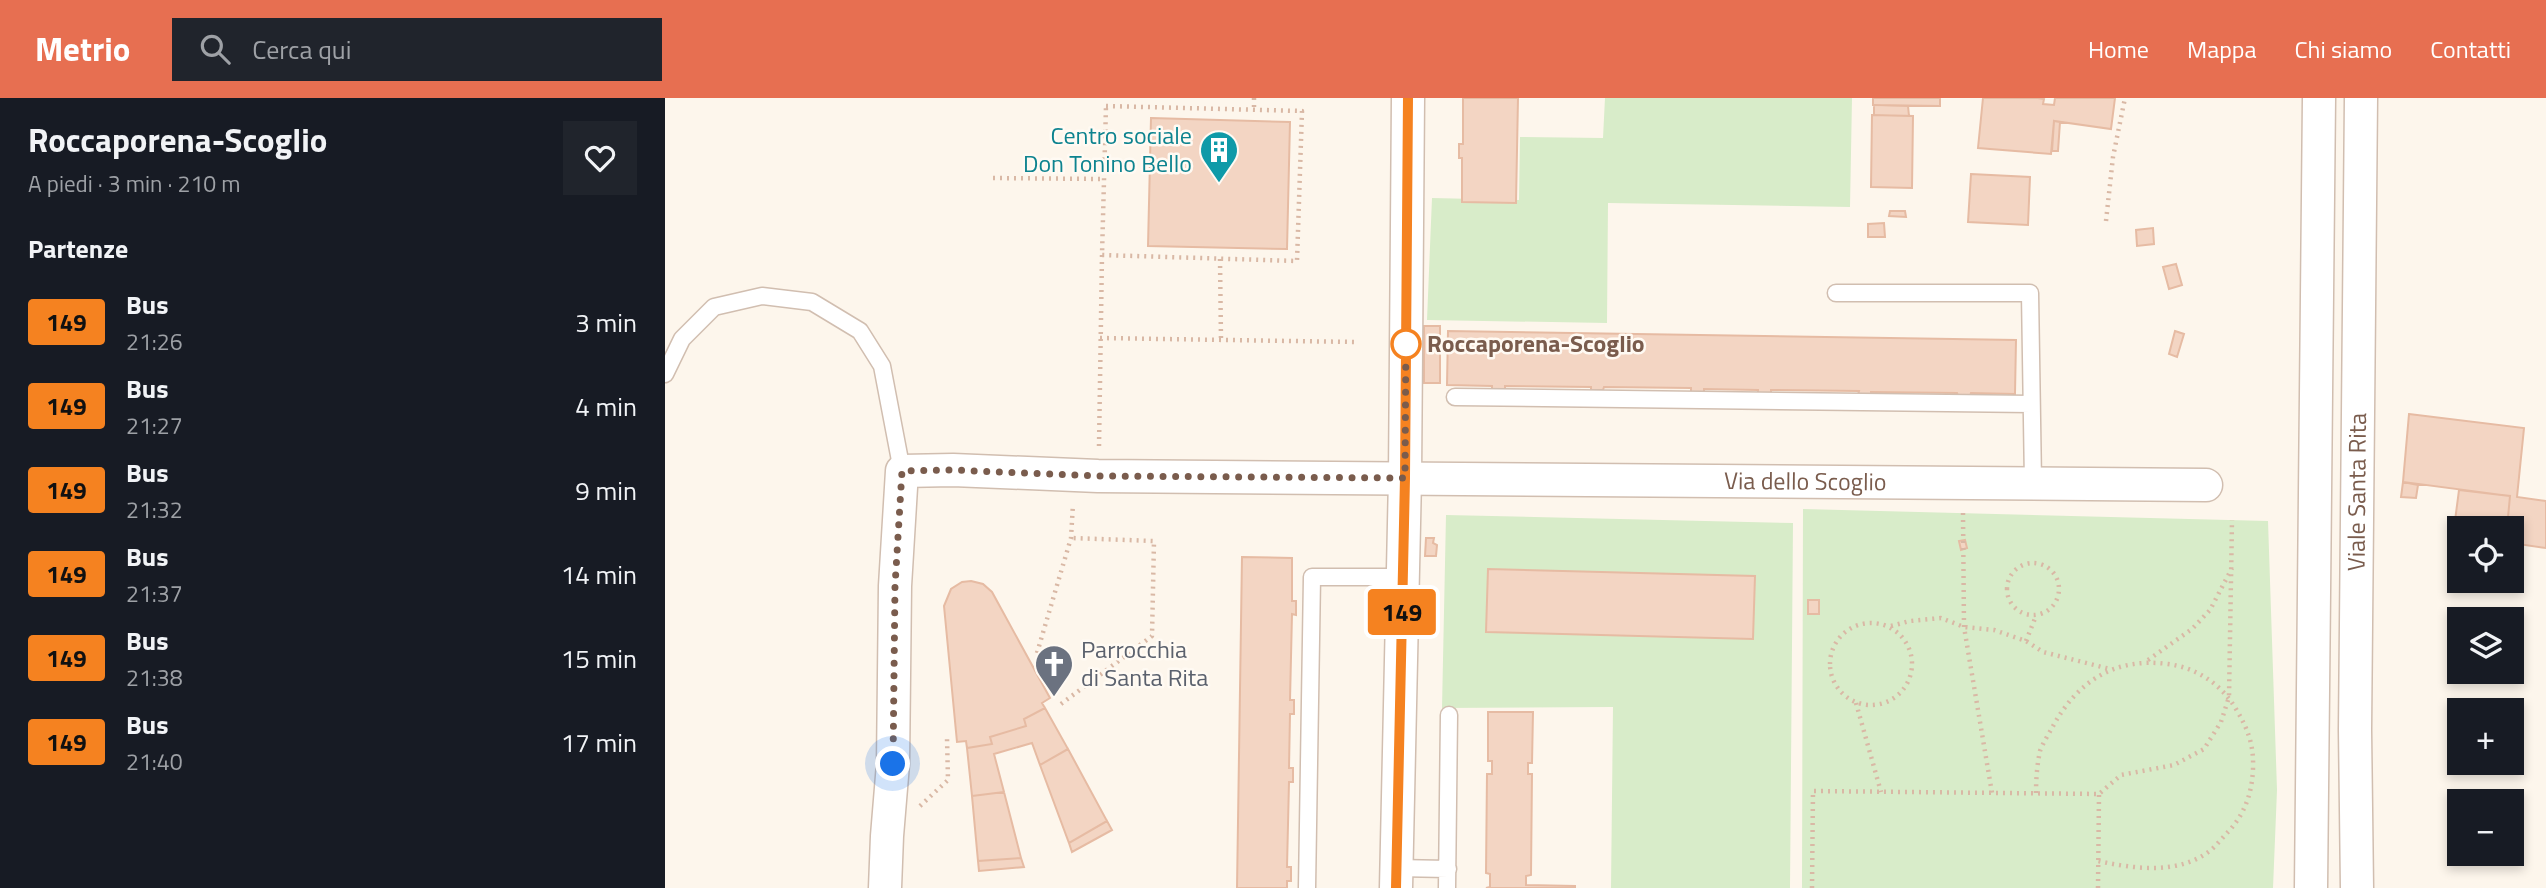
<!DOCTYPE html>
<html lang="it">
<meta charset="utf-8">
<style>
:root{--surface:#171b24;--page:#20242c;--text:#f1f3f6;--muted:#9ea1a6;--accent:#e76f51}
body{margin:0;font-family:"Titillium Web",sans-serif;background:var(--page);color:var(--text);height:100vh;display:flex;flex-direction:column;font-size:26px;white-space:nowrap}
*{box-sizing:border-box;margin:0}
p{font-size:23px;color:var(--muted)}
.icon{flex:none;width:38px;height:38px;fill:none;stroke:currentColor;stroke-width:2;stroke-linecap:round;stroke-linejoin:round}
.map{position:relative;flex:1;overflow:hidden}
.panel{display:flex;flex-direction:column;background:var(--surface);width:665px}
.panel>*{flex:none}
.badge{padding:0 14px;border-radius:5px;font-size:24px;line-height:46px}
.buttons{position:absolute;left:1782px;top:418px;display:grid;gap:14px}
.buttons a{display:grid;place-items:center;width:77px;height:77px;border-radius:0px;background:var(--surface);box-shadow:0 4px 10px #0003;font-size:35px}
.you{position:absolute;width:35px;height:35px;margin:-18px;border:5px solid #fff;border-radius:50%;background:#1a73e8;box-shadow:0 0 0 10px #1a73e833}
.map>.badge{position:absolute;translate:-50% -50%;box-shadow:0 0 0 4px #fff}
h2{padding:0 28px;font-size:26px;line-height:63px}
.round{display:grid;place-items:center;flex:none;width:74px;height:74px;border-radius:0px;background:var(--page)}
.headline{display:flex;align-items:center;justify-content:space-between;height:119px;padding:0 28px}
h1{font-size:33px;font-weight:700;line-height:52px}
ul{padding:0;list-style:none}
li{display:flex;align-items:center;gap:21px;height:84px;padding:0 28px}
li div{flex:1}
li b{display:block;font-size:26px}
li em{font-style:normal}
li .badge{min-width:77px;font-weight:700;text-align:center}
header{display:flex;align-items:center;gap:42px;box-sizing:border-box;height:98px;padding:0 35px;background:var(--accent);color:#fff}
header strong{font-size:33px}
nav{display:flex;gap:38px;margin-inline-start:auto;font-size:24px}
.search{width:490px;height:63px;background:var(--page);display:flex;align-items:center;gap:18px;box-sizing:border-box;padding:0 24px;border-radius:0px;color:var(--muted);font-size:26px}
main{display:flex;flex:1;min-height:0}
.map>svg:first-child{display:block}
.green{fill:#d8ecc9}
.building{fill:#f3d5c3;stroke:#e6bba3;stroke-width:2}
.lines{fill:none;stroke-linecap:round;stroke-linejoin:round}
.service-casing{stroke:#d1beb0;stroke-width:19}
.minor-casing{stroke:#d1beb0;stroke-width:35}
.path{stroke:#d9b8a5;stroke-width:4.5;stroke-dasharray:2 5;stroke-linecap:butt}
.service{stroke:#fff;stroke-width:16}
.minor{stroke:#fff;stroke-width:32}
.line-casing{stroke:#fff;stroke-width:16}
.line{stroke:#f58220;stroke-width:10}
.walk{stroke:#7a5c4d;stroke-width:7;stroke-dasharray:0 12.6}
.stop-dot{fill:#fff;stroke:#f58220;stroke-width:3.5}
.labels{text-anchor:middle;stroke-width:5;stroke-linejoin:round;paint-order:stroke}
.culture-label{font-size:24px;fill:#0d838f;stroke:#fffaf3;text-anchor:end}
.stop-label{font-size:24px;font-weight:bold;fill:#7a5c4d;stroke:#fffaf3;text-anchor:start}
.street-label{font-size:24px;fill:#7a5c4d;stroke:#fffaf3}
.worship-label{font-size:24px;fill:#5b616d;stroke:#fffaf3;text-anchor:start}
</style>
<header>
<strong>Metrio</strong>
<div class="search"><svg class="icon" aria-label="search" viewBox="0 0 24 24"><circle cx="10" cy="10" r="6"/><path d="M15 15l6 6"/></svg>Cerca qui</div>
<nav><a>Home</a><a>Mappa</a><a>Chi siamo</a><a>Contatti</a></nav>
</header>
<main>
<section class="panel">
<div class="headline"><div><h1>Roccaporena-Scoglio</h1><p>A piedi · 3 min · 210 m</p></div><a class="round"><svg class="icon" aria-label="heart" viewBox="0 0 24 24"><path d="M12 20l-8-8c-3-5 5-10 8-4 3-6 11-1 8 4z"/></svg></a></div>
<h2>Partenze</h2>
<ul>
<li><span class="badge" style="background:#f58220;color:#111">149</span><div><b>Bus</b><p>21:26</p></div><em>3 min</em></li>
<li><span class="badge" style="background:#f58220;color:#111">149</span><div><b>Bus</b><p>21:27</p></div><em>4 min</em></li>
<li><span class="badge" style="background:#f58220;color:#111">149</span><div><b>Bus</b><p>21:32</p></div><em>9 min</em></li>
<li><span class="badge" style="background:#f58220;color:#111">149</span><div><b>Bus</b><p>21:37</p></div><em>14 min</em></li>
<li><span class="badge" style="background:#f58220;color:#111">149</span><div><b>Bus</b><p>21:38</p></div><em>15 min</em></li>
<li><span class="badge" style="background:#f58220;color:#111">149</span><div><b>Bus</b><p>21:40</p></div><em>17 min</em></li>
</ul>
</section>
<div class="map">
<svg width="1881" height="790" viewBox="0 0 1881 790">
<rect width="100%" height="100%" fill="#fdf6ec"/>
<path class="green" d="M940 0H1187L1185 109 943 105 942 225 762 222 767 100 854 102 855 39 938 40Z
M1138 411 1603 423 1612 692 1608 790H1137Z
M781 417 1128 425 1125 790H946L948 609 777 610Z"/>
<path class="building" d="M798 0H853L851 105 797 104V60H794V46H798Z
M1208 0H1275V8L1208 7Z
M1318 0H1373L1379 1 1378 6 1389 7 1390 0H1450L1446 31 1389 23 1386 56 1313 50Z
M1209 7 1243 8 1244 18 1209 17Z
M1207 17 1248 18 1247 90 1206 89Z
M486 20 625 24 622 151 483 148Z
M1389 23 1395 24 1393 53H1387Z
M1306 76 1365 79 1363 127 1303 124Z
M1225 113H1240L1241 119 1224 118Z
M1219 125 1220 139H1203V126Z
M1488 130 1489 146 1472 148 1471 132Z
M1511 166 1517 187 1504 191 1498 169Z
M759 228H775V285H759Z
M783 233 1351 242 1350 296 1306 295 1305 298H1293L1292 295 1206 294V297H1193L1194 293 1106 292V295H1093V292L1039 291V294H1026V290L939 289 938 292H926V289L840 288V292L827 291V288L782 287Z
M1510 233 1519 236 1512 259 1504 256Z
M1744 316 1859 330 1852 399 1881 403V450L1846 445V430H1842L1845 398 1738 384Z
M1738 384 1753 387 1751 400 1736 399Z
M1794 392 1845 398 1842 430H1794V438H1788Z
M761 440H769L768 445 772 447 771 458H760Z
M1300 442 1302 450 1296 452 1294 443Z
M577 459 627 460V503H631V517L627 516 625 602H629V616H625L624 670H628V684H624L622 769H626V783H622V790H572Z
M823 471 1090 478 1088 541 821 534Z
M306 483 318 486 327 494 385 600 377 605 380 610 359 621 361 628 325 639 327 646 302 650 301 643 292 644 279 508 286 491 297 484Z
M1143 502H1154V516H1143Z
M380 610 403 651 375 667 367 645 329 656 339 694 307 698 302 650 327 646 325 639 361 628 359 621Z
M823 614H868L867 665H863V676H867L866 777 861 778V787L910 788V790H821L825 789V776L821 775 822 676H827V663H823Z
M403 651 442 723 404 745 375 667Z
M339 694 356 760 313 763 307 698Z
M442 723 447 732 407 754 404 745Z
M356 760 359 769 314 773 313 763Z"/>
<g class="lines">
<defs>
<path id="service" d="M1171 195H1365L1368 385
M0 276 17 241 49 209 97 198 147 204 195 233 217 268 237 373
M790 299 1366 306
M731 770 783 771
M642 790 647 479H738
M782 790 784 617"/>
<g id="minor">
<path id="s1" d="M220 790 222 738 228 666 230 488 237 373 288 372 433 378 1541 387"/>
<path d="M731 790 740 380 743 0"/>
<path d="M1646 790 1654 0"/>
<path id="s2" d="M1692 790 1690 632 1696 0"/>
</g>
</defs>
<use href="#service" class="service-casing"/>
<use href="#minor" class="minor-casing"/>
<path class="path" d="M589 0V12
M441 8 637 13 632 163 437 157Z
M328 80 439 81
M1441 123 1448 59 1460 0
M555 161 556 242
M435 240 690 244
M434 348 437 157
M1298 415 1299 529 1327 695
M1342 491a26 26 0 1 1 52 0a26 26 0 1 1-52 0Z
M1165 566a41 41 0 1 1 82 0a41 41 0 1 1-82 0Z
M1226 528 1245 523 1276 520 1299 529 1329 532 1361 543 1378 554 1445 571
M1361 543 1371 518
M372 555 406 440 408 406
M1483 562 1527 531 1545 512 1567 470
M1191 605 1216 694
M396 606 487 538 489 443 406 440
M1371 695C1371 682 1372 667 1375 653 1378 645 1383 637 1387 630 1412 583 1450 559 1503 566 1532 570 1556 586 1571 611 1583 631 1589 647 1588 671 1587 695 1580 715 1564 733 1558 739 1552 747 1546 752 1514 777 1470 771 1433 763
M255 708 283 682 282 640
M1147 790 1148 693 1434 696 1456 677 1509 667 1539 651 1556 624 1564 599 1567 422
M1433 790 1434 696"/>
<use href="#service" class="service"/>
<use href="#minor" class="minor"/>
</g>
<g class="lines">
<defs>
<path id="line" d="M731 790 740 380 743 0"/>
</defs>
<use href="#line" class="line-casing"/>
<use href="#line" class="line"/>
<path class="walk" d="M228 666 230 488 237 373 288 372 433 378 740 380 741 235V246"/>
</g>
<defs>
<symbol id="building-pin" viewBox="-11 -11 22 30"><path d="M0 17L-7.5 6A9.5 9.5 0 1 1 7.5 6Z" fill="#0f9aa8" stroke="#fffaf3"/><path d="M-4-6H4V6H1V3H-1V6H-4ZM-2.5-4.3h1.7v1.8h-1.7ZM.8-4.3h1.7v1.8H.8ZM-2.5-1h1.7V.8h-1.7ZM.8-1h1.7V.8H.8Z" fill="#fff"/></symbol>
<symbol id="church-pin" viewBox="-11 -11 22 30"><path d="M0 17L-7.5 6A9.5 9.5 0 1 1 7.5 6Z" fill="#6b7280" stroke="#fffaf3"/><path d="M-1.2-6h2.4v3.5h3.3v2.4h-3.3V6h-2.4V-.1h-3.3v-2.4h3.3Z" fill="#fff"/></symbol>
</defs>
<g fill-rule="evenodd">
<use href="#building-pin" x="532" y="30" width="44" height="60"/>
<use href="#church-pin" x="367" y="544" width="44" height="60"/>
</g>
<circle class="stop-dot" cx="741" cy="246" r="14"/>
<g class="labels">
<g class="culture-label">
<text x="527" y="46">Centro sociale<tspan x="527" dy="28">Don Tonino Bello</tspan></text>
</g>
<g class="stop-label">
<text x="762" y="254">Roccaporena-Scoglio</text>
</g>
<g class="street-label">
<text dy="8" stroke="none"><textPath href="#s1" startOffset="1321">Via dello Scoglio</textPath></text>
<text dy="8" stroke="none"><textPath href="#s2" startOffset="396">Viale Santa Rita</textPath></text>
</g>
<g class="worship-label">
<text x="416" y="560">Parrocchia<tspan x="416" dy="28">di Santa Rita</tspan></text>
</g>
</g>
</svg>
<div class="buttons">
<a><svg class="icon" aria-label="locate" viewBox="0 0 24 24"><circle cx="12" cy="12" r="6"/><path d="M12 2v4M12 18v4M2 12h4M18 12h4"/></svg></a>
<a><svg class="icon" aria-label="layers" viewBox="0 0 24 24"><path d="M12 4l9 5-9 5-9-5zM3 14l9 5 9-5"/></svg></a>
<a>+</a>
<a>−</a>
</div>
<div class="you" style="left:228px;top:666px"></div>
<b class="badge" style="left:737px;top:514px;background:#f58220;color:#111">149</b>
</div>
</main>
